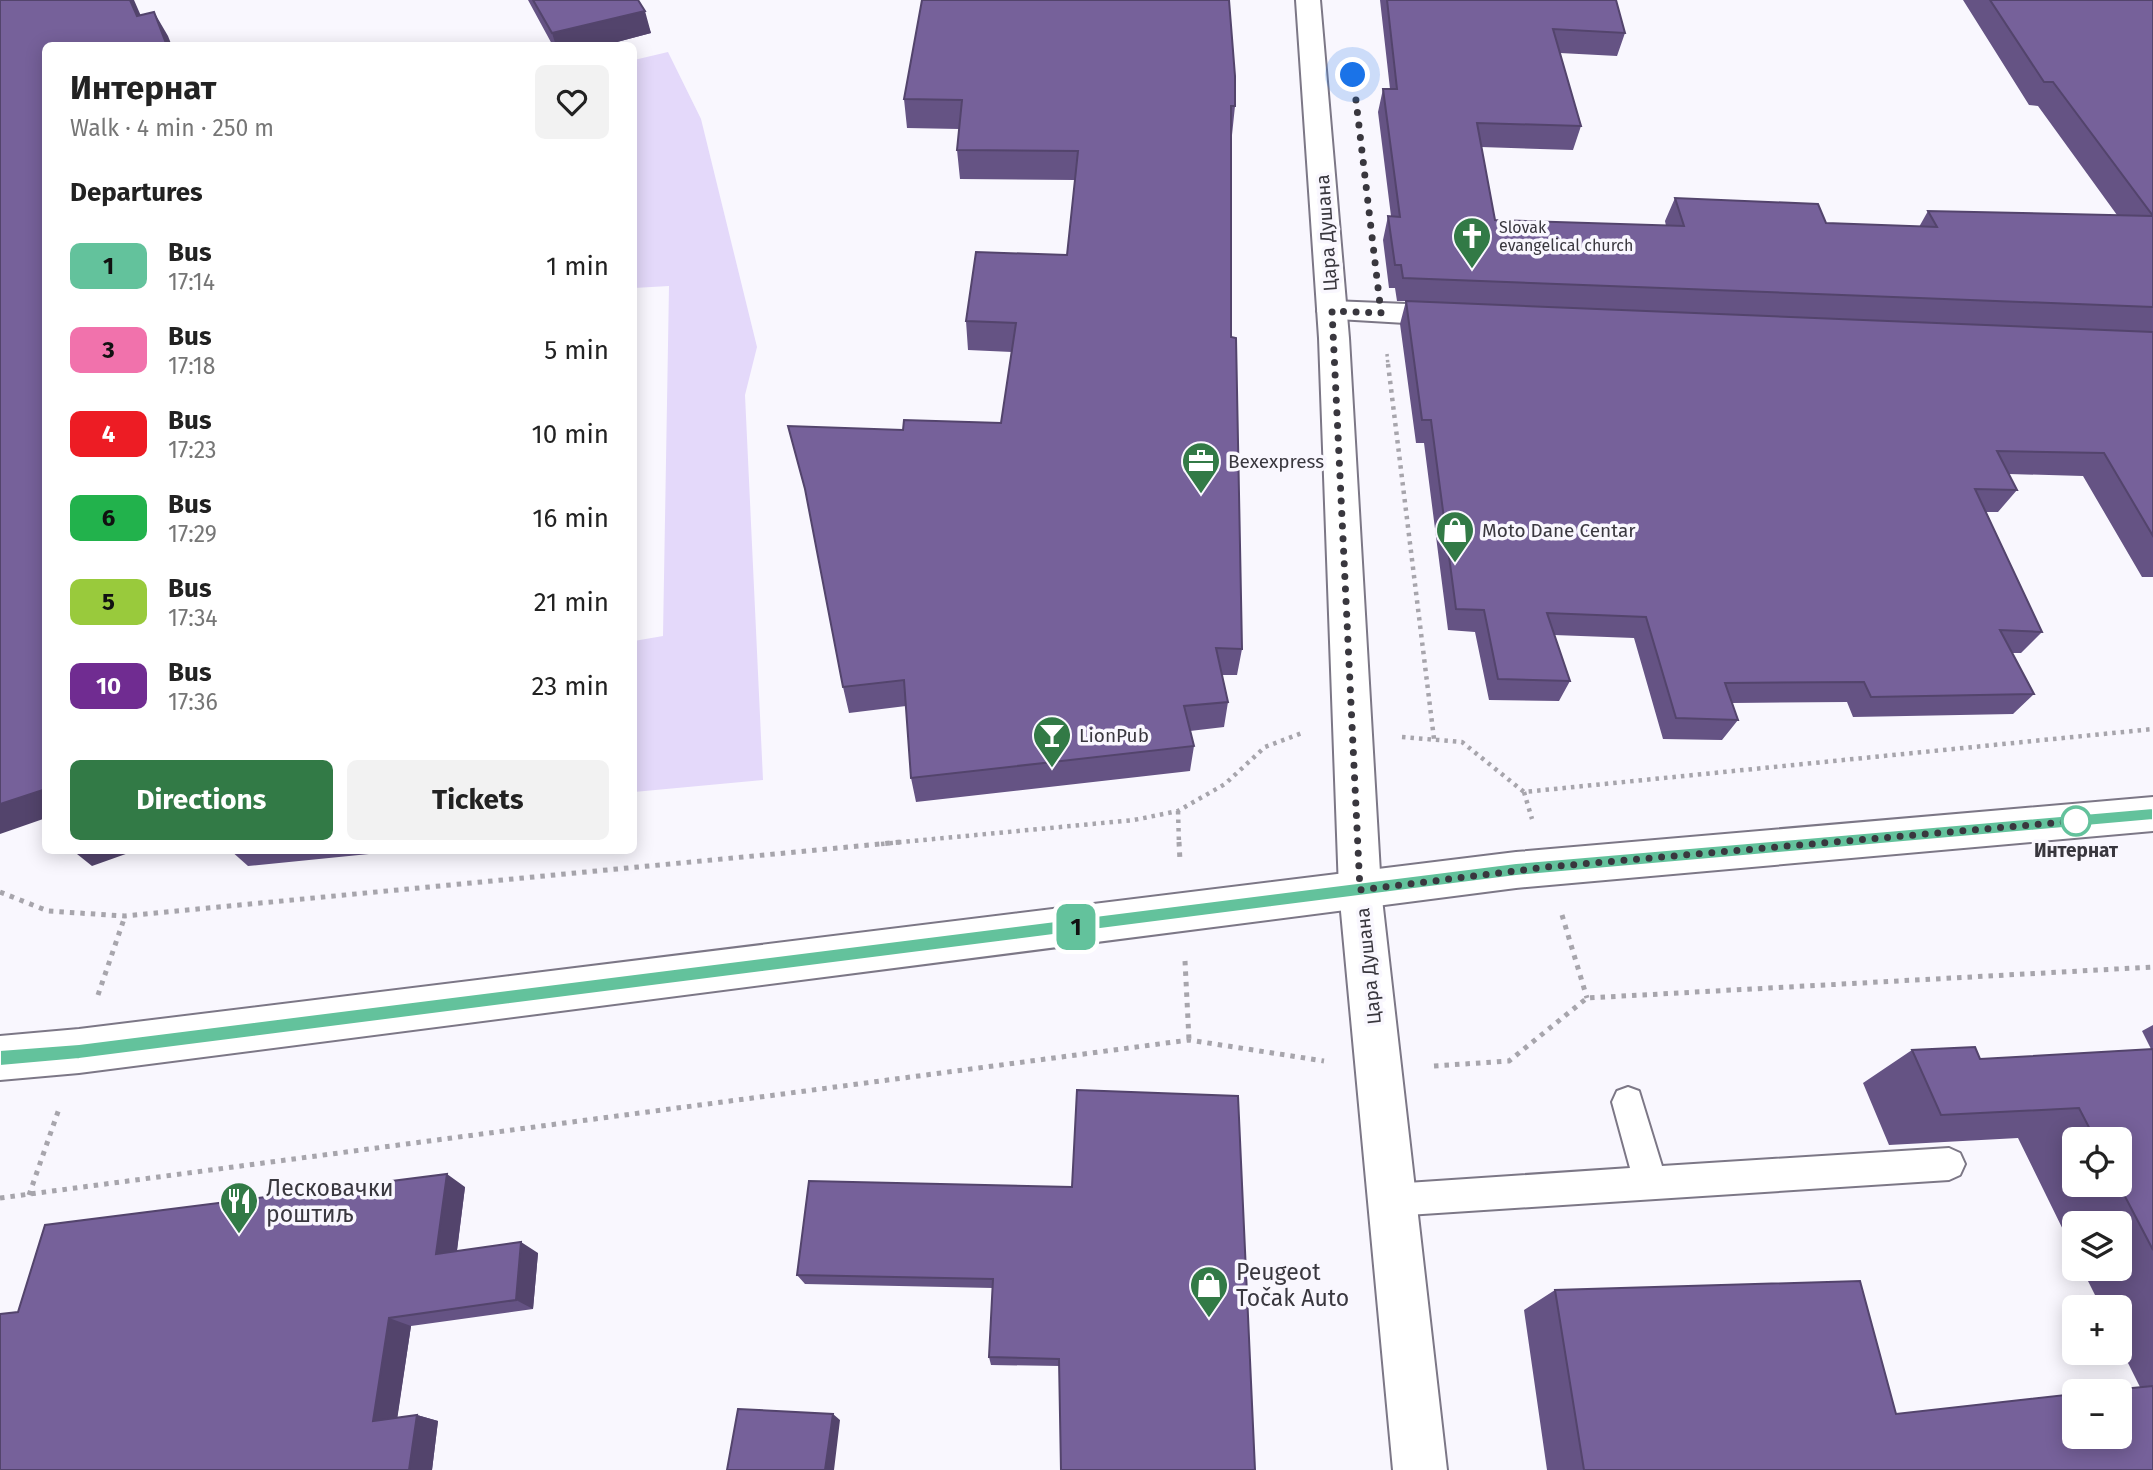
<!DOCTYPE html>
<meta charset="utf-8">
<style>
:root{--surface:#fff;--page:#f2f2f2;--text:#222;--muted:#767676;--accent:#327a46}
body{margin:0;font-family:"Fira Sans",sans-serif;background:var(--page);color:var(--text);height:100vh;display:flex;flex-direction:column;font-size:26px;white-space:nowrap}
*{box-sizing:border-box;margin:0}
p{font-size:23px;color:var(--muted)}
.icon{flex:none;width:38px;height:38px;fill:none;stroke:currentColor;stroke-width:2;stroke-linecap:round;stroke-linejoin:round}
.map{position:relative;flex:1;overflow:hidden}
.panel{position:absolute;left:42px;top:42px;width:595px;height:812px;display:flex;flex-direction:column;background:var(--surface);border-radius:10px;box-shadow:0 4px 18px #0003}
.panel>*{flex:none}
.badge{padding:0 14px;border-radius:10px;font-size:24px;line-height:46px}
.buttons{position:absolute;left:2062px;top:1127px;display:grid;gap:14px}
.buttons a{display:grid;place-items:center;width:70px;height:70px;border-radius:10px;background:var(--surface);box-shadow:0 4px 18px #0003;font-size:35px}
.you{position:absolute;width:35px;height:35px;margin:-18px;border:5px solid #fff;border-radius:50%;background:#1a73e8;box-shadow:0 0 0 10px #1a73e833}
.map>.badge{position:absolute;translate:-50% -50%;box-shadow:0 0 0 4px #fff}
h2{padding:0 28px;font-size:26px;line-height:63px}
.round{display:grid;place-items:center;flex:none;width:74px;height:74px;border-radius:10px;background:var(--page)}
.overview{display:flex;align-items:center;justify-content:space-between;height:119px;padding:0 28px}
h1{font-size:33px;font-weight:700;line-height:52px}
.button{display:flex;gap:14px;margin-top:auto;padding:14px 28px}
.button a{flex:1;height:80px;border-radius:10px;background:var(--accent);color:#fff;font-size:28px;font-weight:700;line-height:80px;text-align:center}
.button a+a{background:var(--page);color:var(--text)}
ul{padding:0;list-style:none}
li{display:flex;align-items:center;gap:21px;height:84px;padding:0 28px}
li div{flex:1}
li b{display:block;font-size:26px}
li em{font-style:normal}
li .badge{min-width:77px;font-weight:700;text-align:center}
.map>svg:first-child{display:block}
.green{fill:#e4d9fa}
.lines{fill:none;stroke-linecap:round;stroke-linejoin:round}
.service-casing{stroke:#7c7786;stroke-width:4}
.minor-casing{stroke:#7c7786;stroke-width:4}
.tertiary-casing{stroke:#7c7786;stroke-width:4}
.secondary-casing{stroke:#7c7786;stroke-width:4}
.path-far2{stroke:#a7a5ac;stroke-width:3.5;stroke-dasharray:2.5 3.5;stroke-linecap:butt}
.path-far1{stroke:#a7a5ac;stroke-width:4.5;stroke-dasharray:3.5 5;stroke-linecap:butt}
.path{stroke:#a7a5ac;stroke-width:5;stroke-dasharray:4.5 6;stroke-linecap:butt}
.service{fill:#fff;fill-rule:evenodd}
.minor{fill:#fff;fill-rule:evenodd}
.tertiary{fill:#fff;fill-rule:evenodd}
.secondary{fill:#fff;fill-rule:evenodd}
.wall{fill:#655384;fill-rule:evenodd}
.shaded-wall{fill:#53446c}
.building{fill:#76619a;stroke:#53446c;stroke-width:2}
.line{fill:#63c29c;stroke:#fff;stroke-width:2}
.walk{stroke:#39373e;stroke-width:7;stroke-dasharray:0 12.6}
.stop-dot{fill:#fff;stroke:#63c29c;stroke-width:3.5}
.labels{text-anchor:middle;stroke-width:7;stroke-linejoin:round;paint-order:stroke}
.far-poi-label{font-size:16px;fill:#39373e;stroke:#f9f7fe;text-anchor:start}
.street-label{font-size:19px;fill:#39373e;stroke:#f9f7fe}
.poi-label{font-size:19px;fill:#39373e;stroke:#f9f7fe;text-anchor:start}
.stop-label{font-size:19px;font-weight:bold;fill:#39373e;stroke:#f9f7fe}
.near-poi-label{font-size:23px;fill:#39373e;stroke:#f9f7fe;text-anchor:start}
</style>
<div class="map">
<svg width="2153" height="1470" viewBox="0 0 2153 1470">
<rect width="100%" height="100%" fill="#f9f7fe"/>
<path class="green" d="M668 52 701 119 757 347 745 395 763 780 634 792V641L663 636 669 286 634 288V60Z"/>
<g class="lines">
<defs>
<path id="service" d="M1628 1087 1639 1091 1662 1166 1949 1148 1960 1153 1965 1164 1960 1175 1949 1180 1392 1216 1380 1212 1376 1200 1380 1188 1392 1184 1630 1168 1612 1102 1617 1091Z"/>
<path id="minor" d="M1332 301 1456 306 1467 309 1471 316 1467 323 1456 326 1321 318 1317 311 1321 304Z
M1360 871 1375 877 1381 890 1447 1470H1393L1339 890 1345 877Z"/>
<path id="tertiary" d="M1296 0H1320L1349 338 1381 890 1375 903 1360 909 1345 903 1339 890 1319 338Z"/>
<path id="secondary" d="M2153 797V831L1516 888 79 1073 0 1080V1036L79 1029 1516 852Z"/>
</defs>
<use href="#service" class="service-casing"/>
<use href="#minor" class="minor-casing"/>
<use href="#tertiary" class="tertiary-casing"/>
<use href="#secondary" class="secondary-casing"/>
<path class="path-far2" d="M1387 354 1388 366"/>
<path class="path-far1" d="M1388 364 1434 739
M1402 737 1462 742 1524 792 2153 729
M1524 792 1532 819
M1178 811 1179 844
M881 844 1134 820 1178 811 1225 784 1265 747 1302 733"/>
<path class="path" d="M1179 842 1180 861
M0 892 48 911 125 916 900 842
M1562 915 1587 998
M1185 961 1189 1040
M98 995 125 916
M1434 1066 1509 1061 1587 998 2153 967
M29 1195 60 1106
M0 1198 1189 1040 1324 1061"/>
<use href="#service" class="service"/>
<use href="#minor" class="minor"/>
<use href="#tertiary" class="tertiary"/>
<use href="#secondary" class="secondary"/>
</g>
<path class="wall" d="M528 0H638L651 33 602 46H553Z
M922 0 1235 106 1232 135H1231V337L1242 649 1237 675H1222L1228 702 1224 727 1190 731 1194 746 1190 771 916 802 911 778 906 706 849 713 843 687 807 498 788 426 903 430 1001 423 1012 352 968 350 966 321 1067 255 1075 180 960 179 957 150 959 129 907 128 904 99Z
M1380 0H1616L1625 33 1617 56 1560 53 1581 126 1573 150 1481 147 1495 220 1666 226 1665 221 1675 198 1826 223 1919 227 1928 211 2117 215 2038 106 2029 105 1963 0H2153V577H2142L2083 476 2009 474 2017 490 1998 512H1986L2042 632 2021 653H2012L2034 694 2013 714 1853 717 1847 702 1732 703 1738 720 1722 740 1663 739 1634 638 1554 635 1570 681 1559 701 1489 700 1475 632 1448 630 1424 443H1416L1400 324 1406 301H1397L1395 288H1389L1383 240 1388 216H1391L1378 112 1383 89H1390Z
M230 850H409L248 866Z
M2153 1025V1470H1547L1524 1310 1555 1290 1896 1414 2140 1387 2119 1345V1307H2101L2082 1269H2119V1223H2074V1252L2018 1138 1889 1145 1863 1083 1912 1050 1980 1059 2151 1049 2142 1031ZM2074 1139H2119V1185H2074Z
M1238 1096 1060 1366 991 1365 989 1357 993 1288 805 1284 797 1275 1072 1187Z
M465 1187 457 1251 538 1253 533 1309 411 1326 397 1418 417 1415 438 1421 432 1470 18 1312Z"/>
<path class="shaded-wall" d="M130 0H134L152 41 137 16Z
M645 11 651 33 602 46H556L552 33Z
M154 12 168 36 172 46H167Z
M46 789V818L0 834V804Z
M72 850H137L92 866Z
M447 1174 465 1187 455 1265 436 1254Z
M521 1242 538 1253 533 1309 516 1300Z
M389 1318 411 1326 396 1427 373 1421Z
M833 1414 840 1420 834 1470H825Z
M417 1415 438 1421 432 1470H409Z"/>
<path class="building" d="M0 0H130L137 16 154 12 167 46H46V789L0 804Z
M533 0H638L645 11 552 33Z
M922 0H1229L1235 76V106H1231V337L1236 338 1242 649 1216 648 1228 702 1184 706 1194 746 911 778 904 680 843 687 805 489 788 426 903 430 904 420 1001 423 1016 323 966 321 976 252 1067 255 1078 151 957 150 962 100 904 99Z
M1387 0H1616L1625 33 1553 29 1581 126 1477 123 1495 220 1684 226 1675 198 1818 204 1826 223 1937 227 1928 211 2153 216 2053 82H2044L1990 0H2153V307L1403 278 1401 265H1395L1388 216 1400 217 1383 89H1397Z
M1406 301 2153 332V536L2104 453 1997 451 2017 490 1975 489 2042 632 2000 630 2034 694 1871 697 1864 682 1725 683 1738 720 1676 718 1646 617 1547 613 1570 681 1498 679 1484 610 1456 609 1431 420H1422Z
M1975 1047 1980 1059 2153 1049V1250L2119 1185V1139H2095L2079 1108 1941 1115 1912 1050Z
M1077 1090 1238 1096 1255 1470H1061L1059 1359 989 1357 993 1279 797 1275 809 1181 1072 1187Z
M447 1174 436 1254 521 1242 516 1300 389 1318 373 1421 417 1415 409 1470H0V1314L18 1312 45 1225Z
M1860 1281 1896 1414 2074 1394V1437H2119V1391H2101L2153 1386V1470H1584L1555 1290Z
M738 1409 833 1414 825 1470H727Z"/>
<path class="line" d="M2153 808V820L1516 876 79 1059 0 1066V1050L79 1044 1516 863Z"/>
<g class="lines">
<path class="walk" d="M1353 75 1381 313 1332 311 1360 890 1547 867 2076 821"/>
</g>
<defs>
<symbol id="church-pin" viewBox="-11 -11 22 30"><path d="M0 17L-7.5 6A9.5 9.5 0 1 1 7.5 6Z" fill="#327a46" stroke="#f9f7fe"/><path d="M-1.2-6h2.4v3.5h3.3v2.4h-3.3V6h-2.4V-.1h-3.3v-2.4h3.3Z" fill="#fff"/></symbol>
<symbol id="office-pin" viewBox="-11 -11 22 30"><path d="M0 17L-7.5 6A9.5 9.5 0 1 1 7.5 6Z" fill="#327a46" stroke="#f9f7fe"/><path d="M-6-3h4V-5.5h4V-3h4V5H-6ZM-1-4.5V-3h2v-1.5ZM-6 0V1H6V0Z" fill="#fff"/></symbol>
<symbol id="shop-pin" viewBox="-11 -11 22 30"><path d="M0 17L-7.5 6A9.5 9.5 0 1 1 7.5 6Z" fill="#327a46" stroke="#f9f7fe"/><path d="M-5-2.5h2.3a2.7 3.5 0 0 1 5.4 0H5L5.5 6h-11ZM-1.5-2.5h3a1.5 2.3 0 0 0-3 0Z" fill="#fff"/></symbol>
<symbol id="bar-pin" viewBox="-11 -11 22 30"><path d="M0 17L-7.5 6A9.5 9.5 0 1 1 7.5 6Z" fill="#327a46" stroke="#f9f7fe"/><path d="M-6-5H6L.8 .8V4.5H3.5V6h-7V4.5H-.8V.8Z" fill="#fff"/></symbol>
<symbol id="restaurant-pin" viewBox="-11 -11 22 30"><path d="M0 17L-7.5 6A9.5 9.5 0 1 1 7.5 6Z" fill="#327a46" stroke="#f9f7fe"/><path d="M-5-6h1v4h1v-4h1v4h1v-4h1v5L-1.5 .5V6h-2V.5L-5-1ZM5-6V6H3V1.5H1.5Q1.5-4 5-6Z" fill="#fff"/></symbol>
</defs>
<g fill-rule="evenodd">
<use href="#church-pin" x="1450" y="214" width="44" height="60"/>
<use href="#office-pin" x="1179" y="439" width="44" height="60"/>
<use href="#shop-pin" x="1433" y="508" width="44" height="60"/>
<use href="#bar-pin" x="1030" y="713" width="44" height="60"/>
<use href="#restaurant-pin" x="217" y="1179" width="44" height="60"/>
<use href="#shop-pin" x="1187" y="1263" width="44" height="60"/>
</g>
<circle class="stop-dot" cx="2076" cy="821" r="14"/>
<g class="labels">
<g class="far-poi-label">
<text x="1499" y="233">Slovak<tspan x="1499" dy="18">evangelical church</tspan></text>
</g>
<g class="street-label">
<text transform="translate(1326 233) rotate(-94)" y="7">Цара Душана</text>
<text transform="translate(1368 966) rotate(-96)" y="7">Цара Душана</text>
</g>
<g class="poi-label">
<text x="1228" y="468">Bexexpress</text>
<text x="1482" y="537">Moto Dane Centar</text>
<text x="1079" y="742">LionPub</text>
</g>
<g class="stop-label">
<text x="2076" y="857">Интернат</text>
</g>
<g class="near-poi-label">
<text x="266" y="1196">Лесковачки<tspan x="266" dy="26">роштиљ</tspan></text>
<text x="1236" y="1280">Peugeot<tspan x="1236" dy="26">Točak Auto</tspan></text>
</g>
</g>
</svg>
<div class="buttons">
<a><svg class="icon" aria-label="locate" viewBox="0 0 24 24"><circle cx="12" cy="12" r="6"/><path d="M12 2v4M12 18v4M2 12h4M18 12h4"/></svg></a>
<a><svg class="icon" aria-label="layers" viewBox="0 0 24 24"><path d="M12 4l9 5-9 5-9-5zM3 14l9 5 9-5"/></svg></a>
<a>+</a>
<a>−</a>
</div>
<div class="you" style="left:1353px;top:75px"></div>
<b class="badge" style="left:1076px;top:927px;background:#63c29c;color:#111">1</b>
<section class="panel">
<div class="overview"><div><h1>Интернат</h1><p>Walk · 4 min · 250 m</p></div><a class="round"><svg class="icon" aria-label="heart" viewBox="0 0 24 24"><path d="M12 20l-8-8c-3-5 5-10 8-4 3-6 11-1 8 4z"/></svg></a></div>
<h2>Departures</h2>
<ul>
<li><span class="badge" style="background:#63c29c;color:#111">1</span><div><b>Bus</b><p>17:14</p></div><em>1 min</em></li>
<li><span class="badge" style="background:#f172ac;color:#111">3</span><div><b>Bus</b><p>17:18</p></div><em>5 min</em></li>
<li><span class="badge" style="background:#ed1c24;color:#fff">4</span><div><b>Bus</b><p>17:23</p></div><em>10 min</em></li>
<li><span class="badge" style="background:#22b24c;color:#111">6</span><div><b>Bus</b><p>17:29</p></div><em>16 min</em></li>
<li><span class="badge" style="background:#99ca3c;color:#111">5</span><div><b>Bus</b><p>17:34</p></div><em>21 min</em></li>
<li><span class="badge" style="background:#702c91;color:#fff">10</span><div><b>Bus</b><p>17:36</p></div><em>23 min</em></li>
</ul>
<div class="button"><a>Directions</a><a>Tickets</a></div>
</section>
</div>
